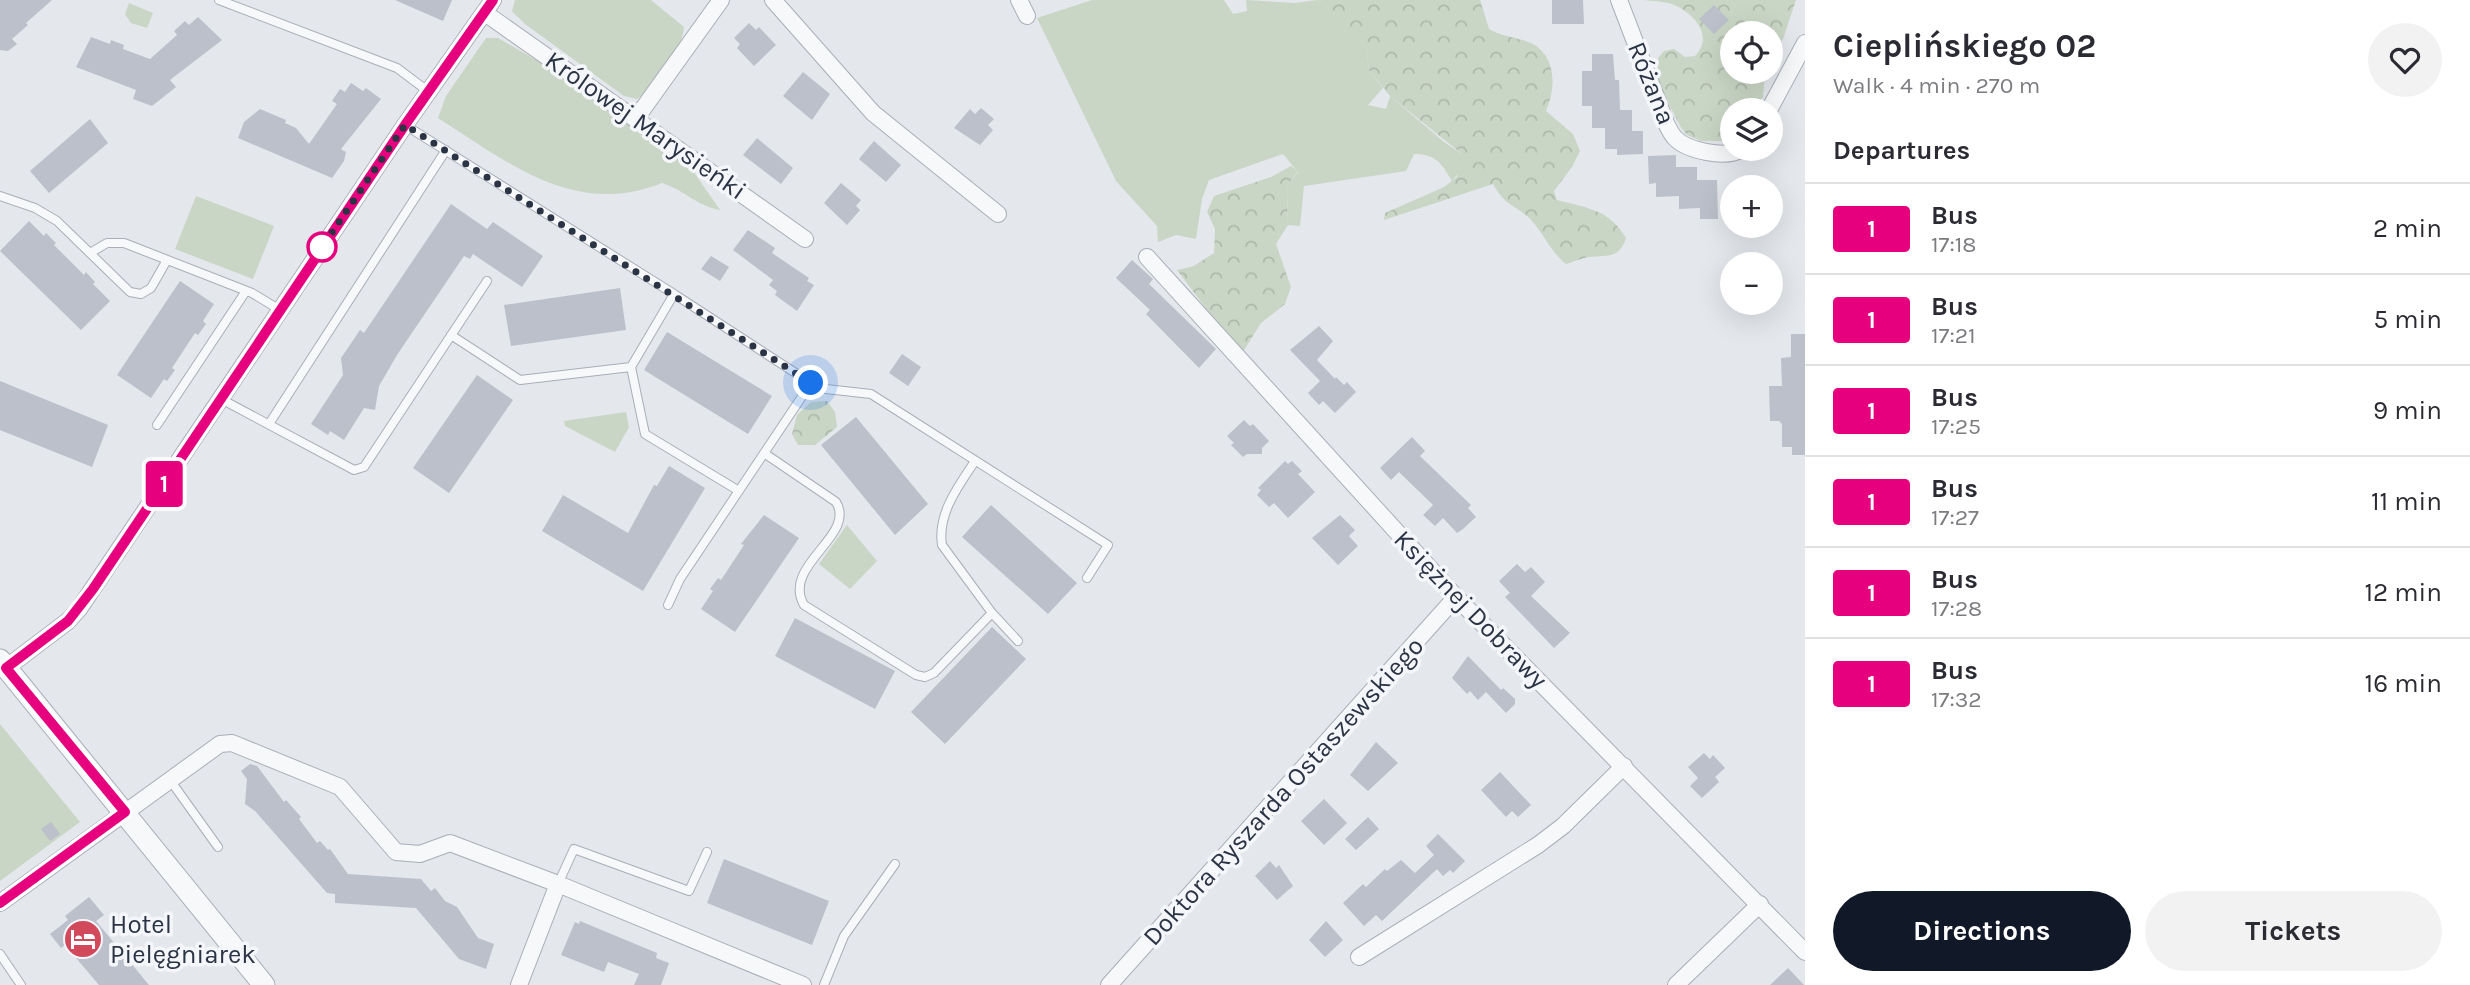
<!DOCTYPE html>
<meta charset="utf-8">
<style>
:root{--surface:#fff;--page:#f2f2f3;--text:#2b2b33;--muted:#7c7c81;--line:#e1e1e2;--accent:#111827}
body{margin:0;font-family:Karla,sans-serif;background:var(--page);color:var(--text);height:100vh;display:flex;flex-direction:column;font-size:26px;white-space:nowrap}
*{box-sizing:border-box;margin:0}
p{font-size:23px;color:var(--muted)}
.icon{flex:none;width:38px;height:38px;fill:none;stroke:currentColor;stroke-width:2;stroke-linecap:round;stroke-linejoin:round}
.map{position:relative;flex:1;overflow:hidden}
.side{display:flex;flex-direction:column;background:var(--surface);width:665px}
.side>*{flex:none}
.badge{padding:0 14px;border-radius:5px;font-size:24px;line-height:46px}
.tools{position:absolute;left:1720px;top:21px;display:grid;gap:14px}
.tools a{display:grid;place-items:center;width:63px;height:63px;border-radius:50%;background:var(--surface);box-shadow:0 7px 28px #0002;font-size:35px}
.you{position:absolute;width:35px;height:35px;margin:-18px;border:5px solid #fff;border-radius:50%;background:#1a73e8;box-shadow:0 0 0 10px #1a73e833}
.map>.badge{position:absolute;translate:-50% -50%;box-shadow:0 0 0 4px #fff}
h2{padding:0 28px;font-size:26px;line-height:63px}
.round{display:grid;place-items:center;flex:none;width:74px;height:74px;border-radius:37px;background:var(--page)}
.summary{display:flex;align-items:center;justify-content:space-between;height:119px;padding:0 28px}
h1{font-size:33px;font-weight:700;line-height:52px}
.cta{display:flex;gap:14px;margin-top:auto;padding:14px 28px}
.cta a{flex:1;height:80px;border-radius:42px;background:var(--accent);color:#fff;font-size:28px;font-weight:700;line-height:80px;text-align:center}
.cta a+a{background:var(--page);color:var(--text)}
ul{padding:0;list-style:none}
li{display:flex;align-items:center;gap:21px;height:91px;padding:0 28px;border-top:2px solid var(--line)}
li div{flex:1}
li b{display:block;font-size:26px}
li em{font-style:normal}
li .badge{min-width:77px;font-weight:700;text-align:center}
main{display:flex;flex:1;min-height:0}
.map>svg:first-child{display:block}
.green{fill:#c9d6c5}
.forest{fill:url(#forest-crowns)}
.building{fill:#bbc0ca}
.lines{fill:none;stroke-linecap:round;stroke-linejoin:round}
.service-casing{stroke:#a9aeb7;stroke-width:10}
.minor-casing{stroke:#a9aeb7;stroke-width:18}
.tertiary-casing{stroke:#a9aeb7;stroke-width:23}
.service{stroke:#f7f8fa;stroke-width:8}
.minor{stroke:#f7f8fa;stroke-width:16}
.tertiary{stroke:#f7f8fa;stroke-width:21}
.line-casing{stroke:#fff;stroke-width:16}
.line{stroke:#e6007e;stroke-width:10}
.walk{stroke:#2b3445;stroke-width:7;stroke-dasharray:0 12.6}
.stop-dot{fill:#fff;stroke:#e6007e;stroke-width:3.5}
.labels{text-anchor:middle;stroke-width:7;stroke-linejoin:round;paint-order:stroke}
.street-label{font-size:26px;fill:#2b3445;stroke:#f4f6f9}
.poi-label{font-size:26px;fill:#2b3445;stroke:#f4f6f9;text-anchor:start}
</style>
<main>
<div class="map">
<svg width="1805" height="985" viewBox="0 0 1805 985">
<defs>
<pattern id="forest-crowns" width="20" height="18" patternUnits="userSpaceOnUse" patternTransform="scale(1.75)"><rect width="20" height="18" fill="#c9d6c5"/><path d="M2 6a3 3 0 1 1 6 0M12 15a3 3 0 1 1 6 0" fill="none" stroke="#adb8ab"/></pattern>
</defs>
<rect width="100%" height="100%" fill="#e4e7ec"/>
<path class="green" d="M515 0H651L684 27C681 53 659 85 637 99L624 96 525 24 512 11Z
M1092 0H1224L1233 14 1247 11 1246 0 1295 3 1317 0 1327 5 1335 21 1366 47 1369 70 1383 88 1368 105 1386 109 1390 96 1444 142 1462 154 1461 170 1452 181C1441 163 1436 154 1414 154L1406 171 1304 186 1300 226 1288 225 1287 186 1298 172 1283 154 1209 180 1202 199 1196 239 1176 235 1158 242 1157 226 1116 181 1037 18Z
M129 3 153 13 147 28 131 23 125 14Z
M486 38H498L626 112 682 155 720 210C697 206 684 190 662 183 574 218 509 163 438 118L446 96Z
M196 196 274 226 253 279 175 249Z
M626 412 629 427 615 452 565 426 564 421Z
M847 525 877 561 850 589 819 564Z
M0 724 80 822 0 881Z"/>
<path class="forest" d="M1317 0H1480L1489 29C1502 37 1517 37 1531 43 1557 56 1556 88 1546 111L1573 134 1580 151 1572 167 1554 191 1557 200C1587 208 1609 209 1626 238 1619 259 1608 255 1589 257 1581 258 1573 262 1566 264 1551 252 1545 236 1532 221 1518 205 1507 209 1493 184L1384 220 1385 213 1444 187 1457 177 1462 154 1390 96 1369 70 1366 47 1334 21 1327 5Z
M1643 0H1796L1783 39 1771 57V33H1732V72H1765L1763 97 1749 110H1732V132L1726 141H1701L1687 135 1680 126 1658 83V58L1664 51 1674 49 1685 57 1695 56C1715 36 1693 12 1672 4 1663 1 1652 1 1643 0Z
M1291 166 1298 171 1287 186 1288 225 1276 244 1291 287 1285 304 1261 323 1241 355 1177 270 1194 266 1214 253 1215 229 1207 212 1214 196 1271 177Z
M827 401 835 412 837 427 815 445H798L792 434 797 415 811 402Z"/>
<path class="building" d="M0 0H52L26 23 28 25 12 39 17 44 8 51 0 50Z
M395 0H452L443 21Z
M1552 0H1583L1584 24H1552Z
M1714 5 1729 20 1714 34 1699 19Z
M198 17 222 40 170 80 176 87 152 106 133 99 136 90 76 67 91 37 110 44 111 40 124 45 123 49 150 59 177 35 174 31 185 21 189 25Z
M749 23 756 30 759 27 776 45 754 66 737 48 740 44 734 38Z
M1592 54H1613L1615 80H1619L1620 110H1632V131H1643V154L1617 155V149H1605V128H1592V106H1582V71H1592Z
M803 72 830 94 812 120 783 96Z
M351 83 363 91 366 88 381 99 341 149 346 152 344 161 332 178 238 138 244 122 260 109 286 120 285 123 296 128 309 144 337 104 332 101 340 89 345 92Z
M981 108 994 119 988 125 993 130 980 145 954 128 970 109 975 114Z
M90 119 108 143 49 193 30 171Z
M757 138 793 168 781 184 743 155Z
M874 141 901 165 886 182 859 159Z
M1676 155V167H1697V180H1717L1718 219H1700V208L1679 209V196L1656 197V183L1649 184 1648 156Z
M841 183 861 200 856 206 860 210 847 225 824 203Z
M451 204 487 229 493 222 543 256 522 287 473 254 470 259 464 256 397 355 379 386 375 410 364 408 344 440 330 431 328 435 311 424 343 375 341 358 360 330 364 333Z
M29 221 44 236 46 233 56 243 54 245 84 275 86 272 95 282 93 284 110 301 81 330 0 251Z
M748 230 775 248 772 253 809 278 807 281 814 285 797 311 775 295 777 291 769 285 773 280 733 250Z
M711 256 729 267 720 281 701 269Z
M1132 260 1153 279 1149 284 1216 349 1199 368 1146 314 1150 310 1116 278Z
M180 281 214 304 203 321 206 324 198 335 195 333 172 368 175 370 167 381 164 379 151 398 117 375Z
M620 288 626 330 511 346 504 305Z
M1319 326 1333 341 1317 360 1335 379 1336 377 1344 385 1347 382 1356 392 1335 413 1323 401 1319 405 1308 393 1320 381 1290 350Z
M667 332 772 396 748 434 644 370Z
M1791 334H1805V455H1792V447H1782V424L1779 421H1770L1769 386H1782L1781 358 1791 357Z
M902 354 921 367 908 386 889 373Z
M477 375 513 400 449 493 413 468Z
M0 381 108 425 92 467 0 430Z
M856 417 928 504 895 535 821 445Z
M1244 420 1250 426 1253 424 1269 441 1262 448V454H1247L1243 457 1231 445 1234 443 1227 436Z
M1412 437 1425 451 1420 456 1471 505 1468 508 1476 517 1463 529 1457 533 1443 518 1435 526 1423 515 1433 505 1399 472 1391 480 1380 468Z
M1285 461 1288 464 1292 461 1302 471 1298 474 1315 492 1288 518 1274 503 1269 507 1257 495 1261 490 1258 488Z
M669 466 705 488 643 591 542 531 563 495 628 533 654 485 657 486Z
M991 505 1077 583 1048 614 962 537Z
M764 515 799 538 735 632 701 609 713 591 710 589 718 578 721 580 744 545 741 544Z
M1340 515 1355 530 1349 536 1358 546 1338 565 1312 538Z
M1517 564 1525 572 1531 567 1545 582 1531 596 1570 633 1554 648 1505 597 1510 593 1499 581Z
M795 618 895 671 875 709 775 656Z
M992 627 1026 659 945 744 911 712Z
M1468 656 1501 690 1503 688 1515 699V704L1506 713 1486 692 1478 700 1470 691 1467 694 1452 678Z
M1376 742 1398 763 1368 791 1350 775Z
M1704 753 1710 759 1713 755 1725 768 1715 777 1719 782 1702 798 1690 786 1698 778 1688 767Z
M250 764 257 766 284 802 286 800 301 817 299 819 317 843 320 841 328 850 330 849 348 874 421 879 431 891 435 888 445 901 457 907 478 938 494 944 486 969 459 959 416 908 335 903V894L327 893 255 811 245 804 247 779 241 771Z
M1500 772 1531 805 1518 817 1512 811 1506 817 1481 790Z
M1324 799 1347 823 1324 845 1301 821Z
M1368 817 1379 829 1356 850 1345 839Z
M51 822 60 834 50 841 41 829Z
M1438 834 1465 861 1453 873 1450 870 1443 876 1437 869 1382 921 1376 915 1364 926 1343 903 1363 884 1366 887 1385 869 1387 871 1401 860 1415 873 1434 855 1426 846Z
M724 859 829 901 812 945 707 903Z
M1270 861 1276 868 1279 865 1293 886 1277 900 1255 876Z
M89 897 104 915 96 921 149 985H99L65 945 61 948 50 934 68 920 65 916Z
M580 921 657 953 656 958 669 963 661 985H634L639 974 608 962 604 972 561 955 575 922 579 924Z
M1326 921 1343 940 1325 957 1309 940Z
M1788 968 1804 985H1770Z"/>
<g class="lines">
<defs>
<path id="service" d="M219 0 397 68 429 92
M405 125 674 294 631 367 520 380 451 335
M0 196 35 208 57 221 130 292 141 294 151 288 167 260
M90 253 107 243H124L252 293 280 310
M631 367 645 434 739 491
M811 383 826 389 871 394 1108 545 1087 578
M221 399 354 470 364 467 487 281
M269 424 446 150
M157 425 246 291
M764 453 836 502C857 536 781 565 804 605L916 675 925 677 934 673 992 613
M975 461C959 485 937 514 942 545L992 613 1018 641
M668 605 680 579 811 383 674 294
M170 780 218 847
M558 884 574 849 689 891 707 852
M0 954 21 985
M824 985 844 936 895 864"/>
<path id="minor" d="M773 0 873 113 998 214
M1019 0 1027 16
M1619 0 1666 123C1668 127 1671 134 1675 138 1687 151 1726 159 1742 149
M485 13 805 239
M1769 110 1805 43
M637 117 721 0
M1147 257 1456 597 1805 952
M6 668 68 621 79 609 405 125 493 0
M558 884 803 985
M0 903 220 744 232 743 340 787 396 852 420 854 450 843 558 884 519 985
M1359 957 1538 845 1563 826 1624 766
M1109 985 1456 597
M1676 985 1760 904"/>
<path id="tertiary" d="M0 660 264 985"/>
</defs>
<use href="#service" class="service-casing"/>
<use href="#minor" class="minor-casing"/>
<use href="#tertiary" class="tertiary-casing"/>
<use href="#service" class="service"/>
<use href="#minor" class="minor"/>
<use href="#tertiary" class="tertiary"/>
</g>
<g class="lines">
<defs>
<path id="line" d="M0 903 125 812 6 668 68 621 93 589 405 125 493 0"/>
</defs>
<use href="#line" class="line-casing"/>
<use href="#line" class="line"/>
<path class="walk" d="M322 247 320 250 405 125 811 383"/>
</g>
<defs>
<symbol id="hotel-disc" viewBox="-11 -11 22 22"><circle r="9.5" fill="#d1495b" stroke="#f4f6f9"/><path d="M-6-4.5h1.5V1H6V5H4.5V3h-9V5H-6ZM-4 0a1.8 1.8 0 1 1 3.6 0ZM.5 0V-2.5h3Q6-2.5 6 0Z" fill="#fff"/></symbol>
</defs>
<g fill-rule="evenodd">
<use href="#hotel-disc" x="61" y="917" width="44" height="44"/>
</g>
<circle class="stop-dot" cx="322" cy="247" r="14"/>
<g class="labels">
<g class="street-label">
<text transform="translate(1652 83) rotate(68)" y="9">Różana</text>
<text transform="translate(646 125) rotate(35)" y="9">Królowej Marysieńki</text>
<text transform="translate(1471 609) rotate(46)" y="9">Księżnej Dobrawy</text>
<text transform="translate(1283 791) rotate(-48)" y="9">Doktora Ryszarda Ostaszewskiego</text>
</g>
<g class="poi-label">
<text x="110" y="933">Hotel<tspan x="110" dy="30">Pielęgniarek</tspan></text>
</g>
</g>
</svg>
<div class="tools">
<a><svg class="icon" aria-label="locate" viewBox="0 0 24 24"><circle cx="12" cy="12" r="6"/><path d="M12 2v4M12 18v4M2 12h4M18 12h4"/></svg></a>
<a><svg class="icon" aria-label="layers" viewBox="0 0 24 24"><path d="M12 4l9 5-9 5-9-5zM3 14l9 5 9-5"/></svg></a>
<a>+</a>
<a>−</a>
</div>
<div class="you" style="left:811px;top:383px"></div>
<b class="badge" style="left:164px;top:484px;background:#e6007e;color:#fff">1</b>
</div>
<section class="side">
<div class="summary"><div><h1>Cieplińskiego 02</h1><p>Walk · 4 min · 270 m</p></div><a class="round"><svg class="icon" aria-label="heart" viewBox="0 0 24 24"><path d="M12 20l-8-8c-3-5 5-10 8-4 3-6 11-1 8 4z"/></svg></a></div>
<h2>Departures</h2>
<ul>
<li><span class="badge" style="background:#e6007e;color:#fff">1</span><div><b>Bus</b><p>17:18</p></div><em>2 min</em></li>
<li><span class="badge" style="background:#e6007e;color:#fff">1</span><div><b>Bus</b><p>17:21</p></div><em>5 min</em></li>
<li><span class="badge" style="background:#e6007e;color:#fff">1</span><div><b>Bus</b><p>17:25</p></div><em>9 min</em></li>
<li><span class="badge" style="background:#e6007e;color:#fff">1</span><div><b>Bus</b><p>17:27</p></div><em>11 min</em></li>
<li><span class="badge" style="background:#e6007e;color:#fff">1</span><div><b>Bus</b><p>17:28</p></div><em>12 min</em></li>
<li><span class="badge" style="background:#e6007e;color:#fff">1</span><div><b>Bus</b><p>17:32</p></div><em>16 min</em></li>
</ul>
<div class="cta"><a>Directions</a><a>Tickets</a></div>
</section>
</main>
